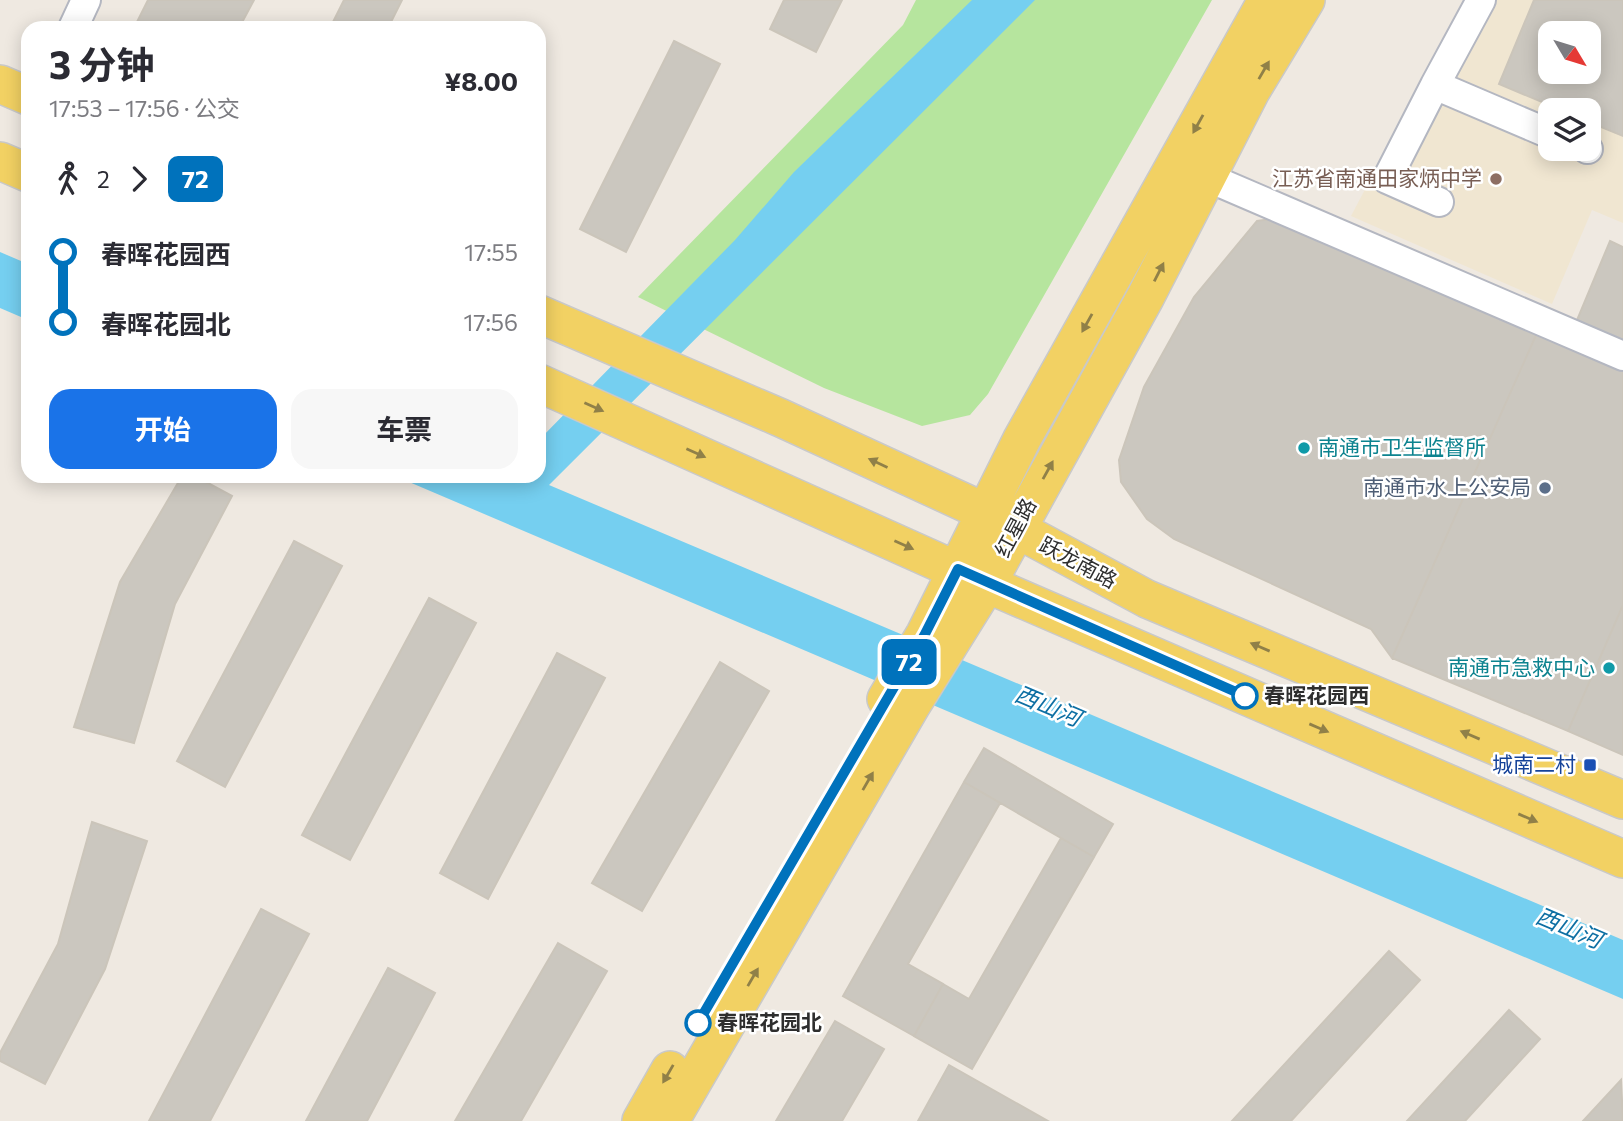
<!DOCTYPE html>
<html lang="zh">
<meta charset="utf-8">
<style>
:root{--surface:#fff;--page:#f7f7f7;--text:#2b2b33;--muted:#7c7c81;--accent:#1a73e8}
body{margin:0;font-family:Commissioner,"Noto Sans SC",sans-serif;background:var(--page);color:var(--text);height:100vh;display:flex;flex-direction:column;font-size:26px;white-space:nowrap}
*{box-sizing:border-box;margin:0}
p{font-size:23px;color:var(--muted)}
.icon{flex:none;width:38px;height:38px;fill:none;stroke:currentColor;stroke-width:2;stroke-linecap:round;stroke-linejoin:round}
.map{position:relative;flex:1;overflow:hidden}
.drawer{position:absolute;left:21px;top:21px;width:525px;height:462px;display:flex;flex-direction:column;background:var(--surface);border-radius:21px;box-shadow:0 4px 18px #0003}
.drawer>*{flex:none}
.badge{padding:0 14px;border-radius:10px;font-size:24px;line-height:46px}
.needle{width:46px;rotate:128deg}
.tools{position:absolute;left:1538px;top:21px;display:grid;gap:14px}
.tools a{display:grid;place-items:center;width:63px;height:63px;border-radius:14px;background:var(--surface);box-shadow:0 4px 18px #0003;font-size:35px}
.map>.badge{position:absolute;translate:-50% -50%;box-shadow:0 0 0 4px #fff}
.legs{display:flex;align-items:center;gap:10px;height:77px;padding:0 28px;font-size:23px}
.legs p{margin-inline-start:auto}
.overview{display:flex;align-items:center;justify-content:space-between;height:119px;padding:0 28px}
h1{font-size:38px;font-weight:700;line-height:52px}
.cta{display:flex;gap:14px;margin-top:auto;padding:14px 28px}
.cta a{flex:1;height:80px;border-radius:21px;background:var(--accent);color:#fff;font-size:28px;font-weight:700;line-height:80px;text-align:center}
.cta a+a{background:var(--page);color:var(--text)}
ul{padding:0 28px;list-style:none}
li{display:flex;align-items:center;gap:24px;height:70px;font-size:26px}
li i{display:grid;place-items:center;width:10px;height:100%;margin:0 9px;background:currentColor}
li i::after{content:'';width:18px;height:18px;margin:-9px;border:5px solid;border-radius:50%;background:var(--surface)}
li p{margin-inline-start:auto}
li:first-child i{background:linear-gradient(#0000 50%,currentColor 0)}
li:last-child i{background:linear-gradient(currentColor 50%,#0000 0)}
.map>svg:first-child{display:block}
.education{fill:#f0e6d1;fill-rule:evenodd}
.green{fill:#b6e59e}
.water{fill:#75cff0}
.building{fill:#cbc7bf;stroke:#cbc5ba;stroke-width:2;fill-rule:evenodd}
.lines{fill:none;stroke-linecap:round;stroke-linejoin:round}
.minor-casing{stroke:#b4b7c1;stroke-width:32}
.major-casing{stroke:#c9c9c9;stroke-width:40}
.minor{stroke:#fff;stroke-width:28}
.major{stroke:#f2d163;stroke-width:37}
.oneway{fill:#908048}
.line-1-casing{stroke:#fff;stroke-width:16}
.line-1{stroke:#0072bc;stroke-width:10}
.education-dot{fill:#8d6e63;stroke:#fff;stroke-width:2.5}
.culture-dot{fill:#0f9aa8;stroke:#fff;stroke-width:2.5}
.service-dot{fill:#5c6f8a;stroke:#fff;stroke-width:2.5}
.stop-1-dot{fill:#fff;stroke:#0072bc;stroke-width:3.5}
.transit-dot{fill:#1a4fb4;stroke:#fff;stroke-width:2.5}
.labels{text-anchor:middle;stroke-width:5;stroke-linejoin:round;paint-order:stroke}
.education-label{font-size:21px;fill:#785e54;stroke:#fff;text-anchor:end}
.culture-label{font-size:21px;fill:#0d838f;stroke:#fff;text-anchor:start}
.service-label{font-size:21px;fill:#4e5e75;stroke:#fff;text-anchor:end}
.street-label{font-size:21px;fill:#2e2e2e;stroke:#fff}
.stop-label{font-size:21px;font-weight:bold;fill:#2e2e2e;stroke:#fff;text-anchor:start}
.transit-label{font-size:21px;fill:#164399;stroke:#fff;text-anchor:end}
.water-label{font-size:23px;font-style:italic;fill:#0d6fa3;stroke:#fff}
</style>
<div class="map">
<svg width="1623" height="1121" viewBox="0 0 1623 1121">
<rect width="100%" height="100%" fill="#efe9e1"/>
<path class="education" d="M1465 0H1623V223L1592 210 1552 304 1351 216ZM1550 33H1589V72H1550ZM1550 110H1589V149H1550Z"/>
<path class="green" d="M916 0H1212L988 394 970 415 922 426 824 388 638 297 903 25Z"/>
<path class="water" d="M972 0H1035L549 485 1623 940V999L395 476H539V440L735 240 794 172Z
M0 252 28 264V320L0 308Z"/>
<path class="building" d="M148 0H254L239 28H134Z
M344 0H402L388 28H330Z
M784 0H842L816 52 770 29Z
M1534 0H1623V136L1589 122V110H1561L1499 84ZM1550 33H1589V72H1550Z
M674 41 720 64 626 252 580 229Z
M1271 219 1537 333 1392 658 1371 629 1174 539 1147 519 1121 482 1119 460 1144 387 1194 297 1257 221Z
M1610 241 1623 247V345L1575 325Z
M1537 333 1623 371V605L1568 731 1392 658Z
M182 476H195L232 496 175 604 134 743 74 727 120 582Z
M294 541 342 566 225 787 177 761Z
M429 598 476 623 350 860 302 835Z
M1623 605V755L1568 731Z
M557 653 605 678 488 899 440 873Z
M720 662 769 691 642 911 592 883Z
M984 748 1113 824 1094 857 964 782Z
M964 782 1000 803 908 964 943 984 914 1036 843 996Z
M92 822 147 841 105 969 45 1084 0 1061V1053L58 944Z
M1061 838 1094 857 972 1069 914 1036 943 984 969 999Z
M261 909 309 934 210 1121H149Z
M558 943 607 971 521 1121H455Z
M1389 951 1420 980 1291 1121H1232Z
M388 968 435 993 367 1121H306Z
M1509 1010 1540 1039 1465 1121H1407Z
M835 1021 884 1049 842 1121H776Z
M949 1065 1048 1121H918Z
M1621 1080 1623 1121H1583Z"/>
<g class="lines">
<defs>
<path id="minor" d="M1481 0 1435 85 1550 134
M73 28 86 0
M1435 85 1387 179 1439 202
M1587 149H1588
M1188 169 1623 356"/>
<path id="major" d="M0 84 28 96
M0 161 28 173
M539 314 781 418 985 512 1147 599 1623 800
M539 383 987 584 1623 859
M886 699 925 634 1022 439 1267 0
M641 1121 670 1070
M670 1121 911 706 987 584 1146 296 1251 91 1306 0"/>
</defs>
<use href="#minor" class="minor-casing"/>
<use href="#major" class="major-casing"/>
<use href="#minor" class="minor"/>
<use href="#major" class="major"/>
</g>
<defs><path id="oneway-solid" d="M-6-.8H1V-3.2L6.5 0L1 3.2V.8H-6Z" transform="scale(1.75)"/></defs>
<g class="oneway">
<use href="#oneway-solid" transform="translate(1264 70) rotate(-60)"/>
<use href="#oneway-solid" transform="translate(1198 124) rotate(119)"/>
<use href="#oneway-solid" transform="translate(1159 272) rotate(-63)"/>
<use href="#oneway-solid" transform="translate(1087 323) rotate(119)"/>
<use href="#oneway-solid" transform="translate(594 407) rotate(24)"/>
<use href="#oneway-solid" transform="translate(696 453) rotate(24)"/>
<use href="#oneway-solid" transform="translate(878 463) rotate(-155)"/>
<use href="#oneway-solid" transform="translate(1048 470) rotate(-61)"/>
<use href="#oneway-solid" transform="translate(904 545) rotate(24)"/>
<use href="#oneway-solid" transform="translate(1260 647) rotate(-157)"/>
<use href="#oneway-solid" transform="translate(1319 728) rotate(23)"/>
<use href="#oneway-solid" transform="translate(1470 735) rotate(-157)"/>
<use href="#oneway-solid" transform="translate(868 781) rotate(-60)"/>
<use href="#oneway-solid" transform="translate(1528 818) rotate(23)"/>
<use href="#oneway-solid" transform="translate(753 977) rotate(-60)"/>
<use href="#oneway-solid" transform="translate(668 1074) rotate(120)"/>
</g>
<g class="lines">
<defs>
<path id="line-1" d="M698 1023 925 634 958 569 1245 696"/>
</defs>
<use href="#line-1" class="line-1-casing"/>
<use href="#line-1" class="line-1"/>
</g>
<circle class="education-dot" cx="1496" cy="179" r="7"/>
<g class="culture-dot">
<circle cx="1304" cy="448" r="7"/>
<circle cx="1609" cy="668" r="7"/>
</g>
<circle class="service-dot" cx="1545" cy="488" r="7"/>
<g class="stop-1-dot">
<circle cx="1245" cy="696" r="12"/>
<circle cx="698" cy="1023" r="12"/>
</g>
<rect class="transit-dot" x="1583" y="758" width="14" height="14" rx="3.5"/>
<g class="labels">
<g class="education-label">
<text x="1482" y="186">江苏省南通田家炳中学</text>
</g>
<g class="culture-label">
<text x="1318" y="455">南通市卫生监督所</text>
<text x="1595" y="675" text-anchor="end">南通市急救中心</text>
</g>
<g class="service-label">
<text x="1531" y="495">南通市水上公安局</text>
</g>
<g class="street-label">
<text transform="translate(1016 528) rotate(-62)" y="7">红星路</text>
<text transform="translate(1078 563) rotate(28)" y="7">跃龙南路</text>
</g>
<g class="stop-label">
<text x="1264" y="703">春晖花园西</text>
<text x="717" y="1030">春晖花园北</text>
</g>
<g class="transit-label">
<text x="1576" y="772">城南二村</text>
</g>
<g class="water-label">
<text transform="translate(1048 706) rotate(23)" y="8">西山河</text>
<text transform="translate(1569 928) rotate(23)" y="8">西山河</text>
</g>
</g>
</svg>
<div class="tools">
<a><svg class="needle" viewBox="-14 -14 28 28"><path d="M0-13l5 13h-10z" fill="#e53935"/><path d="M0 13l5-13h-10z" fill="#7c7c81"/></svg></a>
<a><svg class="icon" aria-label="layers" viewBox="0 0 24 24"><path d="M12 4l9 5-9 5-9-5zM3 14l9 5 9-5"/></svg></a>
</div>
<b class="badge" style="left:909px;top:662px;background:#0072bc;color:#fff">72</b>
<section class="drawer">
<div class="overview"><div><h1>3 分钟</h1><p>17:53 – 17:56 · 公交</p></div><b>¥8.00</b></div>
<div class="legs"><svg class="icon" aria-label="walk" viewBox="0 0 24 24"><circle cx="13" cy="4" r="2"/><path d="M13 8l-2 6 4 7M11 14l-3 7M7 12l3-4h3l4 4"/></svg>2<svg class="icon" aria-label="forward" viewBox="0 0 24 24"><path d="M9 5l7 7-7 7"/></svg><b class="badge" style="background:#0072bc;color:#fff">72</b></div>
<ul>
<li><i style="color:#0072bc"></i><b>春晖花园西</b><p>17:55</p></li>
<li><i style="color:#0072bc"></i><b>春晖花园北</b><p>17:56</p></li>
</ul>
<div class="cta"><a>开始</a><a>车票</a></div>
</section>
</div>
